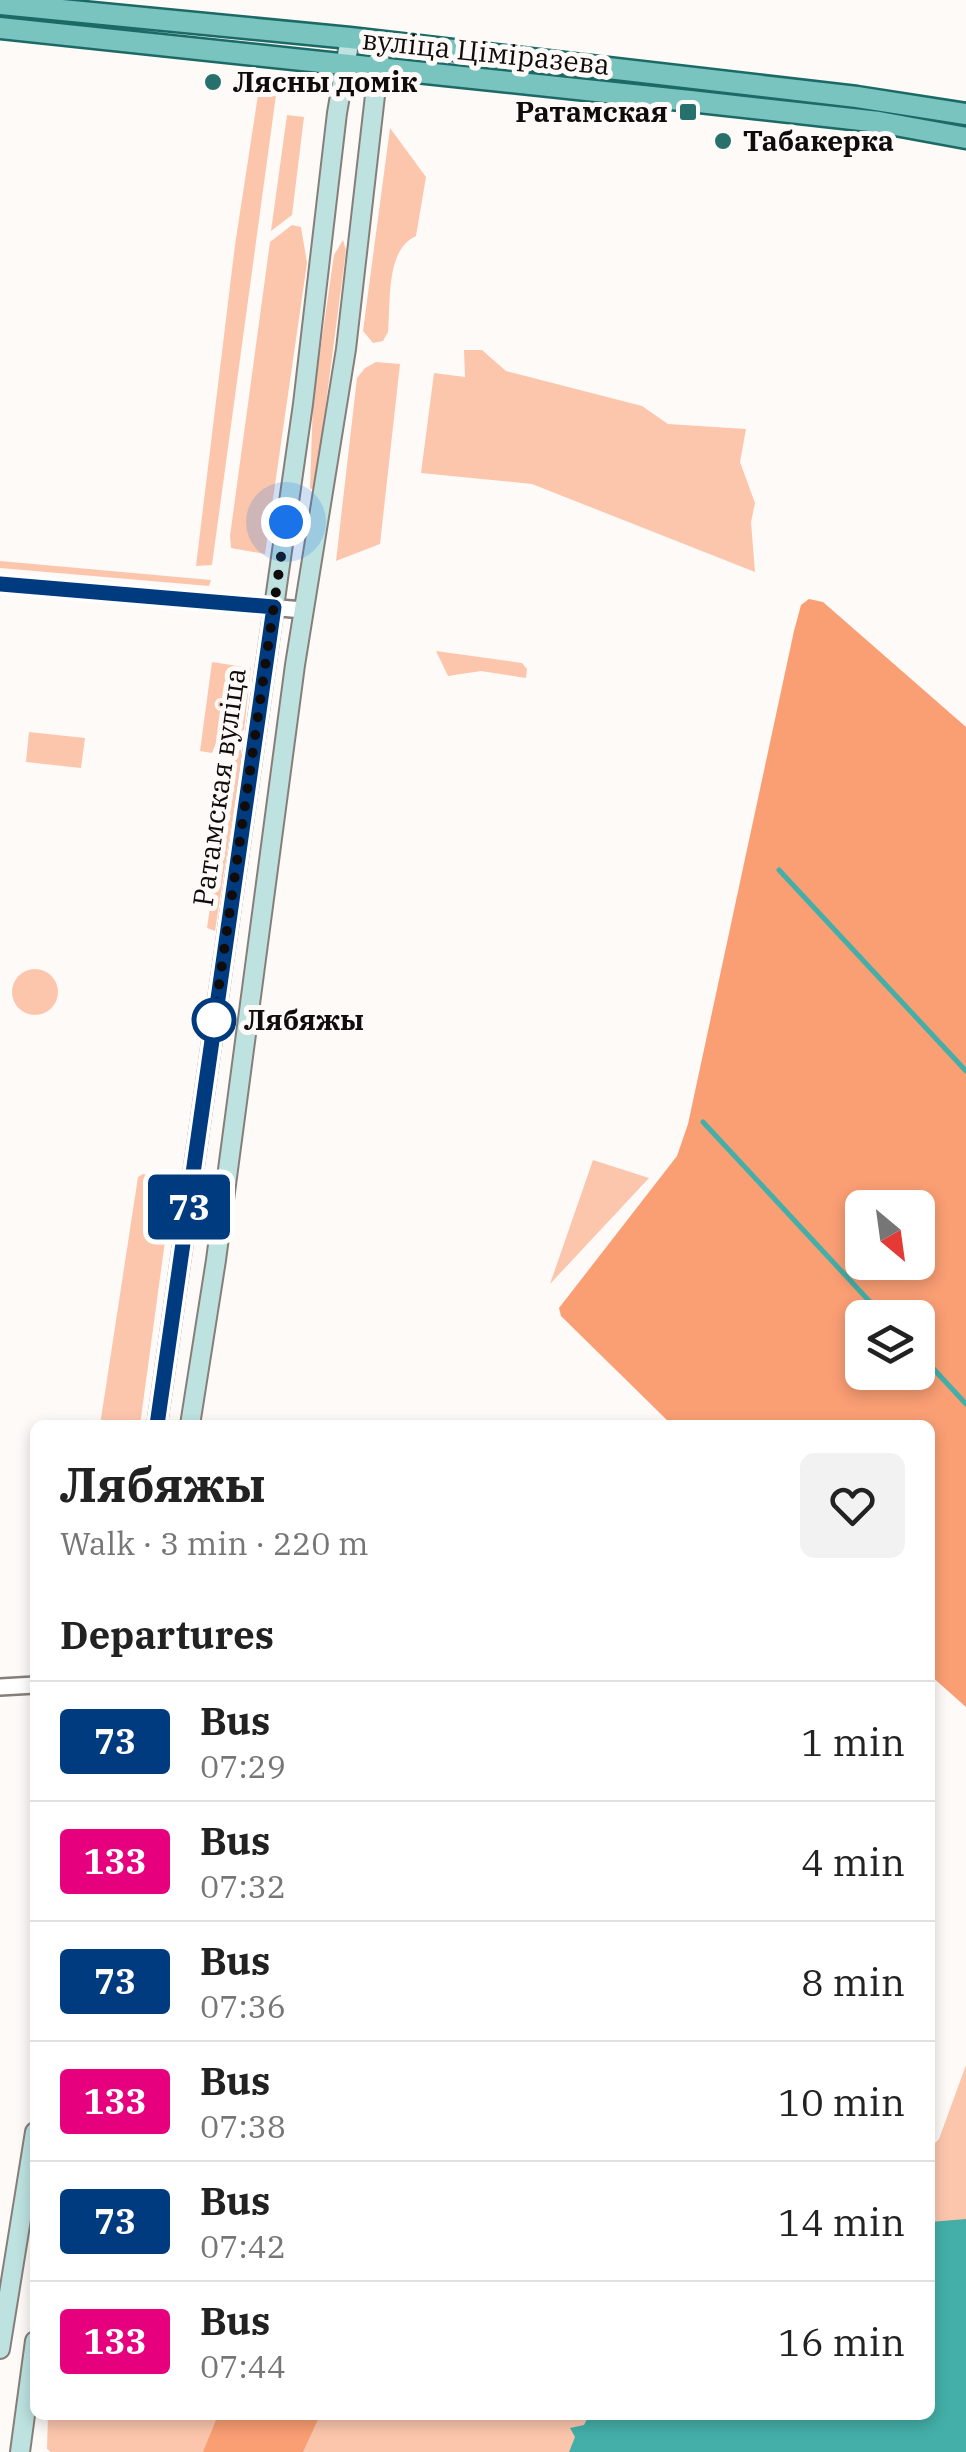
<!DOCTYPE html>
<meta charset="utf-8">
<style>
:root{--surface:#fff;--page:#f2f2f2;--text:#222;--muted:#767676;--line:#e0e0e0}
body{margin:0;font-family:"IBM Plex Serif",serif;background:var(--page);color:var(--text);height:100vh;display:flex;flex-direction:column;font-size:38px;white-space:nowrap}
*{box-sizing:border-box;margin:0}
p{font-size:32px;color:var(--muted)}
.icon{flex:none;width:55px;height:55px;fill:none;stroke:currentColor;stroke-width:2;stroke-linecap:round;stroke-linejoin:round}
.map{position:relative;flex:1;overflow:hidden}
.side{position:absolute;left:30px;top:1420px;width:905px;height:1000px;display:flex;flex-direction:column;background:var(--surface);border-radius:15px;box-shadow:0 5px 15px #0003}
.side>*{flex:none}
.badge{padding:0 20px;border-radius:8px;font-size:35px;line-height:65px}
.needle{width:65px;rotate:151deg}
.buttons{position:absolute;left:845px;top:1190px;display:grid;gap:20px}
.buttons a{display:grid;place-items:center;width:90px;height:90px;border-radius:15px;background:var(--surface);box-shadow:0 5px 15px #0003;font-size:50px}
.you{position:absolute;width:50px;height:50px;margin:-25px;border:8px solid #fff;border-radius:50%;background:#1a73e8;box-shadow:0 0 0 15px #1a73e833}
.map>.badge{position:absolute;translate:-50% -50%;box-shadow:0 0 0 5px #fff}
h2{padding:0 30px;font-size:38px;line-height:90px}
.round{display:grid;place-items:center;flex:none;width:105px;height:105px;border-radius:15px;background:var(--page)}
.head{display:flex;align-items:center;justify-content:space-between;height:170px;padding:0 30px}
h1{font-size:48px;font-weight:700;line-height:75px}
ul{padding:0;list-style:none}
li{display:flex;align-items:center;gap:30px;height:120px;padding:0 30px;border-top:2px solid var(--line)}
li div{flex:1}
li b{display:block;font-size:38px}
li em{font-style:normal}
li .badge{min-width:110px;font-weight:700;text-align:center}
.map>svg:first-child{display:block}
.green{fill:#fcc6ad}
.forest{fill:#fa9e74;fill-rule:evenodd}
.water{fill:#43afa8}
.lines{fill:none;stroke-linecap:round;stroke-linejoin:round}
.stream{stroke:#43afa8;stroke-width:5}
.tertiary-casing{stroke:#877e79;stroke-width:20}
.secondary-casing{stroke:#877e79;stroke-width:22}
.primary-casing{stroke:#1c6a65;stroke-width:25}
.tertiary{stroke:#fff;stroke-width:15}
.secondary{stroke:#bde2e0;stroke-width:18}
.primary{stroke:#7ac4c0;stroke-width:20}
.line-casing{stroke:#fff;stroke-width:22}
.line{stroke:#003b80;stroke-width:15}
.walk{stroke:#100c0b;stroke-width:10;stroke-dasharray:0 18}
.poi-dot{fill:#27716c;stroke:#fefaf8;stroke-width:4}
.stop-dot{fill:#fff;stroke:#003b80;stroke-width:5}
.labels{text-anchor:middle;stroke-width:10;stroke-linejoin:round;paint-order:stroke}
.street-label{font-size:28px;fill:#100c0b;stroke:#fefaf8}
.poi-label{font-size:28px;font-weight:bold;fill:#100c0b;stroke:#fefaf8;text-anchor:start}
.stop-label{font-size:28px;font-weight:bold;fill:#100c0b;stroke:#fefaf8;text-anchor:start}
</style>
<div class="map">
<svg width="966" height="2452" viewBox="0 0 966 2452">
<rect width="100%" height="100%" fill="#fefaf8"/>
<path class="green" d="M260 82 276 95 212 565 196 566 235 245Z
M287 115 304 117 292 215 271 231Z
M390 128 426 177 416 236C385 250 391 303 388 332L383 341 373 343 363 331Z
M292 225 301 227 307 263 265 554 231 548 230 536 270 242Z
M343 240 346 250 315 488 310 489 313 400 334 255Z
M464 350H482L506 371 642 406 668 424 746 429 740 462 755 503 751 522 755 572 532 484 421 473 434 373 465 377Z
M376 362 400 364 380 544 336 561 357 378 365 368Z
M0 561 211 580 209 586 0 568Z
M436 651 522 663 527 669 526 678 481 671 448 676Z
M212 662 251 668 244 730 217 741 212 753 200 751Z
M29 732 85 738 81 768 26 762Z
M229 747 241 750 242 756 215 931 207 928 232 756 226 755Z
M12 992a23 23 0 1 1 46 0a23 23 0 1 1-46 0Z
M593 1160 649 1178 550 1284Z
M143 1174 170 1178 173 1182 140 1425H100L138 1177Z
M966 2065V2452H51L47 2449 48 2415H930V2148L939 2139Z"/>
<path class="forest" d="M809 599 823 602 966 727V1707L930 1675V1425H672L561 1316 559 1308 677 1156 688 1124 794 631 801 605ZM862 1208H918V1262H862ZM862 1318H918V1372H862Z
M218 2415H320L303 2452H203Z"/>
<path class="water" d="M966 2219V2452H569L575 2437 570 2428 584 2425 589 2415H930V2222Z"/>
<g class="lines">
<path class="stream" d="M779 870 966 1071
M703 1122 885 1318
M918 1352 966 1404"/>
<defs>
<path id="tertiary" d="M0 584 303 610
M0 1687 35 1685"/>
<path id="secondary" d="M157 1425 303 404 337 113 350 38
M190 1425 216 1260 295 665 346 349 381 43
M0 2349 35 2132
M20 2452 35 2341"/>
<path id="primary" d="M0 4 350 38 857 97 966 114
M0 28 690 101 879 122 966 138"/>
</defs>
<use href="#tertiary" class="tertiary-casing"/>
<use href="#secondary" class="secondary-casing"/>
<use href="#primary" class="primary-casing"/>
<use href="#tertiary" class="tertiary"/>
<use href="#secondary" class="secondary"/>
<use href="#primary" class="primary"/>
</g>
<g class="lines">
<defs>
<path id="line" d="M0 584 274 607 157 1425"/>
</defs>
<use href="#line" class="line-casing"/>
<use href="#line" class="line"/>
<path class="walk" d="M214 1020 286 522"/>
</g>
<g class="poi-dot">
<circle cx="213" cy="82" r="10"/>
<rect x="678" y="102" width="20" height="20" rx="5"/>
<circle cx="723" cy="141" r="10"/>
</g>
<circle class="stop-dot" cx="214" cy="1020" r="20"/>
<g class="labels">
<g class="street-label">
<text transform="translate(486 52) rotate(6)" y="10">вуліца Ціміразева</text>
<text transform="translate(219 787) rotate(-82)" y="10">Ратамская вуліца</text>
</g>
<g class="poi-label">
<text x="233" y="92">Лясны домік</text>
<text x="668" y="122" text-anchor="end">Ратамская</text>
<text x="743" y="151">Табакерка</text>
</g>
<g class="stop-label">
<text x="244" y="1030">Лябяжы</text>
</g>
</g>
</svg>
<div class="buttons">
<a><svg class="needle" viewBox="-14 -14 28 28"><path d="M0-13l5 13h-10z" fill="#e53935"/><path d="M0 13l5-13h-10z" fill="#767676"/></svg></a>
<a><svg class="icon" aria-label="layers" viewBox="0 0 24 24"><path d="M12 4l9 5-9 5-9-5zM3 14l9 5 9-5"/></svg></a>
</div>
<div class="you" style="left:286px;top:522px"></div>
<b class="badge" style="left:189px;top:1207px;background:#003b80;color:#fff">73</b>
<section class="side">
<div class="head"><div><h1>Лябяжы</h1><p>Walk · 3 min · 220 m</p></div><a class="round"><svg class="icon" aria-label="heart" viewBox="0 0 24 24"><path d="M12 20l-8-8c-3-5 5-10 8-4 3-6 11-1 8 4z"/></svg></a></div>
<h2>Departures</h2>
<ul>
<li><span class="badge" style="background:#003b80;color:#fff">73</span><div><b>Bus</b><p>07:29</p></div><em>1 min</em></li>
<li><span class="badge" style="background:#e6007e;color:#fff">133</span><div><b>Bus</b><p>07:32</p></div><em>4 min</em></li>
<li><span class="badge" style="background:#003b80;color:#fff">73</span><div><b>Bus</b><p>07:36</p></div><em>8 min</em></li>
<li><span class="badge" style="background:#e6007e;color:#fff">133</span><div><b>Bus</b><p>07:38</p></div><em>10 min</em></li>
<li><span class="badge" style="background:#003b80;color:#fff">73</span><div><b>Bus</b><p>07:42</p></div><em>14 min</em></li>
<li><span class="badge" style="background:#e6007e;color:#fff">133</span><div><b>Bus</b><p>07:44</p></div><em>16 min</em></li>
</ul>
</section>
</div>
